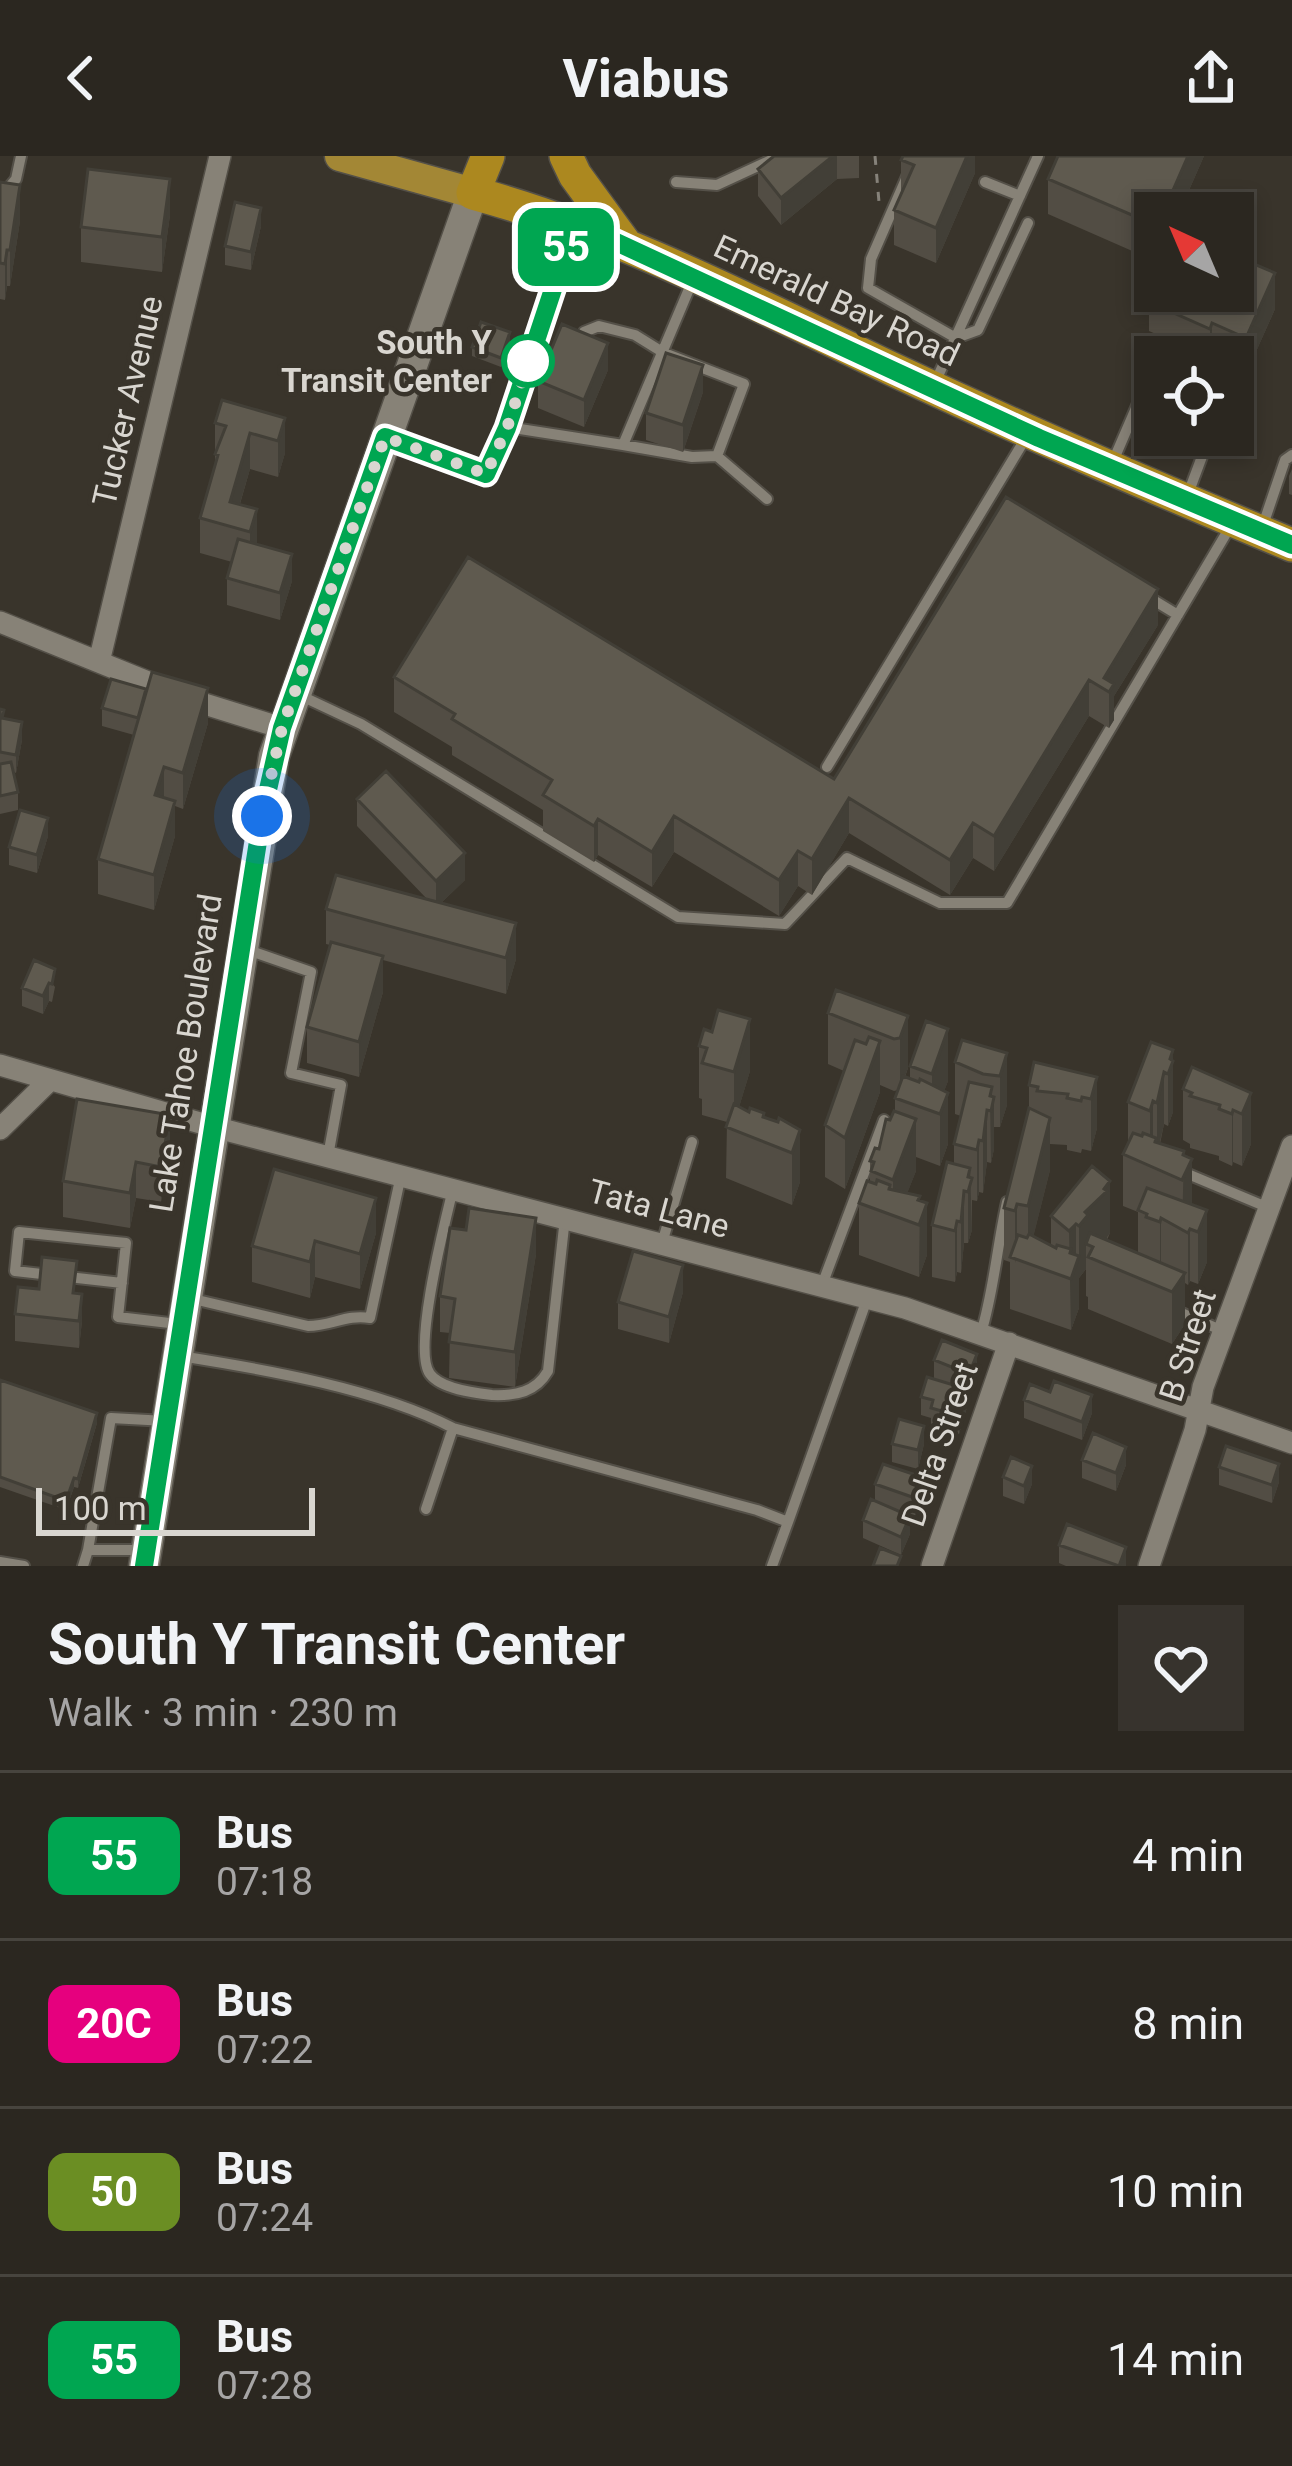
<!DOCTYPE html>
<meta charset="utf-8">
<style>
:root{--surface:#2b2720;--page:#37332d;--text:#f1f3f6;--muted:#a6a5a5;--line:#47443e}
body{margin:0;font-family:Roboto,sans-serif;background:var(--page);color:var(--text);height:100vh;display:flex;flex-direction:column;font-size:45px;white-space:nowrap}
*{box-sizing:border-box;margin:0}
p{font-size:39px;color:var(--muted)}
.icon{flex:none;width:66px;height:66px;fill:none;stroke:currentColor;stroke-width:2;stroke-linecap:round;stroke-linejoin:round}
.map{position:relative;height:1410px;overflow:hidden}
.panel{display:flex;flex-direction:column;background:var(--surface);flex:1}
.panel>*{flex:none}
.badge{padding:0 24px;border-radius:18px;font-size:42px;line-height:78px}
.needle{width:78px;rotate:316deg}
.buttons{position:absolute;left:1134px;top:36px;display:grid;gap:24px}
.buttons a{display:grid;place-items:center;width:120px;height:120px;border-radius:0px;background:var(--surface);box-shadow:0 6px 18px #0003,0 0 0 3px var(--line);font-size:60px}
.scale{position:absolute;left:36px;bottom:30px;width:279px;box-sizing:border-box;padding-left:12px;border:6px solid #d9d6d0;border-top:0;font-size:33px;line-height:42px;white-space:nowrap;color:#d9d6d0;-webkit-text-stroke:9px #39342b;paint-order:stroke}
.you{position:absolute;width:60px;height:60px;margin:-30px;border:9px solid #fff;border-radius:50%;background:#1a73e8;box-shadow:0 0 0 18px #1a73e833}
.map>.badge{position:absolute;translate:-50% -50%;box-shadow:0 0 0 6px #fff}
.round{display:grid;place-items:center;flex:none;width:126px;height:126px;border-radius:0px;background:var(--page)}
.headline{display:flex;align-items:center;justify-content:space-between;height:204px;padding:0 48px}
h1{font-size:57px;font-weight:700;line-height:90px}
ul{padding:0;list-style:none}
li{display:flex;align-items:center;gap:36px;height:168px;padding:0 48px;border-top:3px solid var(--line)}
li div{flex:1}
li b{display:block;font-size:45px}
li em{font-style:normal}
li .badge{min-width:132px;font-weight:700;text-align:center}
header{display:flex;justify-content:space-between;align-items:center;height:156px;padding:0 48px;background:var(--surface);font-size:54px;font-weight:700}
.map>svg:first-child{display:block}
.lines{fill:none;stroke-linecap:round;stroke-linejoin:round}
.service-casing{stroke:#545048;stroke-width:14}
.minor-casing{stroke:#545048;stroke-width:24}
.secondary-casing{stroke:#545048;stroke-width:33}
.primary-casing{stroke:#545048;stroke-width:33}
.trunk-casing{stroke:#545048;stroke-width:36}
.path{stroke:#86827a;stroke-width:3;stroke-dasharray:9 9;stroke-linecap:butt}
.service{stroke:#878277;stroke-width:10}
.minor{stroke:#878277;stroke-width:21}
.secondary{stroke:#878277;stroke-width:30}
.primary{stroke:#a38735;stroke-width:30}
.trunk{stroke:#ac881f;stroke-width:33}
.wall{fill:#524d44}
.shaded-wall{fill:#423f37}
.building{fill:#5f5a4f;stroke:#423f37;stroke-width:3}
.line-casing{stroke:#fff;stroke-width:27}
.line{stroke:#00a651;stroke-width:18}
.walk{stroke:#d9d6d0;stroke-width:12;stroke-dasharray:0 21.6}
.stop-dot{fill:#fff;stroke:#00a651;stroke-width:6}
.labels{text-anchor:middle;stroke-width:9;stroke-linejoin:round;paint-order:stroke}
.street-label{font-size:33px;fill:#d9d6d0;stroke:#39342b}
.stop-label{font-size:33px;font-weight:bold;fill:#d9d6d0;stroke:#39342b;text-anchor:end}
</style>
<header><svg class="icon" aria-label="back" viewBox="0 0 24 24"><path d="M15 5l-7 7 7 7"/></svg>Viabus<svg class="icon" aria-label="share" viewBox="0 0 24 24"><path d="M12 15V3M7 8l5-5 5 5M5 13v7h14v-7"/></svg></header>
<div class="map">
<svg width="1292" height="1410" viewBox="0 0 1292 1410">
<rect width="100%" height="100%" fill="#39342b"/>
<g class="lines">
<defs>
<path id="service" d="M916 0 871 103 868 132 956 182 978 174 1028 67
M676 26 717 29 780 0
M985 26 1020 40
M0 36 6 35 16 23 21 0
M580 186 584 176 599 170 635 179 664 197 744 228 717 300 692 301 623 289 692 126
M1158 201H1173
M934 229 1038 0
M507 271 623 289
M388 283 486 318 507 271 573 72
M717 300 767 343
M1111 310 1155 208
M1188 338 1210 279
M1262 372 1285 304 1292 299
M1145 439 1178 459
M297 538 361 568 678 761 785 768 847 702 940 747H1007L1230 371
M827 611 1027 280
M245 793 311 816 291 917 341 929 328 1000
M1183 1016 1269 1052
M453 1033C445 1066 412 1194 430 1218 441 1233 474 1237 492 1239 516 1240 536 1236 548 1215L565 1062
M662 1087 692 986
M122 1127 15 1115 19 1076 126 1087 118 1161 178 1168
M822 1129 884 964
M189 1142 308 1170C331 1170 347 1158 370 1162L401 1019
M1177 1155 1223 1175
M981 1177C994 1135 997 1090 1007 1046
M180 1200C263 1213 379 1233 453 1272L426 1353
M453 1272 757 1354 788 1366 867 1143
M88 1394 111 1262 166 1265
M0 1406 24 1410
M83 1410 88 1394H142
M772 1410 788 1366"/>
<path id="minor" d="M0 466 195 545 282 572
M99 506 220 0
M0 909 214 971 905 1152 1292 1287
M0 973 50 924
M932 1410 1009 1187
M1149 1410 1195 1274 1203 1231 1292 990"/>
<path id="secondary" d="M144 1410 274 600 473 37"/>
<path id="primary" d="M340 0 473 37"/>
<path id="trunk" d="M488 0 473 37C620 77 755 148 892 213 1024 275 1157 333 1292 389
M566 0 575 19 626 89"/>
</defs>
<use href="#service" class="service-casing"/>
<use href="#minor" class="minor-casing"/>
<use href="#secondary" class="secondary-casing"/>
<use href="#primary" class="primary-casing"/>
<use href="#trunk" class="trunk-casing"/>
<path class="path" d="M875 0 879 46"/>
<use href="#service" class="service"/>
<use href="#minor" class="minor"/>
<use href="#secondary" class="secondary"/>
<use href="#primary" class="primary"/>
<use href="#trunk" class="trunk"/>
</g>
<path class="wall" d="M774 0H859V22L837 23 781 69 758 40V13Z
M975 0V17L936 107 894 89V54L901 38V4Z
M1058 0H1204L1179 57H1155V105L1048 58V23Z
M0 26 20 65 10 130H7L5 144 0 143Z
M170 59 162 116 81 106V71Z
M261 70 251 114 225 109V90Z
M1149 140 1275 153 1246 218 1233 212V201H1193L1174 193V186L1149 175Z
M510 185 501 211 472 200V191Z
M608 214 584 271 538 252V225Z
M703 236 683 296 646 284V257Z
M285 262V297L278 321 250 313 240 348 257 388 292 425 280 464 227 449V422L232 406 200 397V362L215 311V267Z
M1292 313V339L1289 338V320Z
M1158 469 1114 540V564L1109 572 1089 560 994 715 973 702 950 739 849 677 812 739 798 730 779 760 674 696 652 731 598 699 594 706 543 675V654L452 599V591L394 556V521L834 623Z
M102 552 208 567 183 653 175 650V680L154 754 98 738V703L134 579 102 570Z
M0 553 4 563 22 584 16 617 14 616 18 636V654L0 658Z
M357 643 465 724 441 747 516 803 506 838 383 804V836L359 921 307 907V871L330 789 326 788V753L427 743 357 670Z
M48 680 37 717 9 709V691Z
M34 804 55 831 52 846 49 845 43 858 22 850V832Z
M828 857 908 860V912L905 921 910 923V910L948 925 944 935 948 988 940 1010 916 1001V1015L907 1037 920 1044 927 1099 919 1121 859 1099V1047L870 1026V1005L879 993 895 956V942L898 934 894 935 880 929V936L845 1033 825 1021V969L844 915 828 908Z
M704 873 750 915 739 951 800 974V1026L792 1049 726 1022 727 966 702 959V943L699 942V890Z
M1173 894V956L1168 970 1164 968 1160 988 1184 999 1192 1049 1207 1106 1198 1128 1190 1125 1188 1129 1185 1127V1168L1172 1188 1088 1153V1141L1086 1140V1113L1079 1122V1152L1071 1174 1010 1153V1106L1004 1104V1052L1029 953V929L1097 921V972L1091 995 1082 993 1081 997 1067 994V989L1050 988V1014L1033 1081 1051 1090V1060L1110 1077 1107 1084 1138 1097V1056L1123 1050V998L1128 988V946Z
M1007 897V949L1000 971H994V993L991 1007 987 1006 983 1037 979 1036 977 1045 972 1044V1074L968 1087H964L961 1117 957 1116 955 1126 932 1121V1069L954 1008V988L961 960 955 958V906Z
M1183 933 1251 937V988L1242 1010 1233 1006 1232 1010 1219 1004V1000L1190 992V988L1183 984Z
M170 994 161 1046 136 1042 130 1072 63 1061V1025Z
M376 1077 360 1133 315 1121 310 1142 252 1126V1090Z
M536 1098 515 1231 449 1222 450 1177 440 1176V1140Z
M683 1136 669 1187 618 1173V1146Z
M76 1137 82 1165 79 1192 15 1185V1158Z
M934 1204 977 1216 969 1236 967 1235V1251L959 1278 931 1270V1262L921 1259V1241L934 1223Z
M0 1224 97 1267 78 1332 74 1331 66 1354 0 1331Z
M1024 1244 1092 1257 1082 1284 1024 1262Z
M892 1288H924L918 1313 892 1306Z
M1082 1304 1126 1309 1116 1335 1082 1322Z
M1219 1311 1279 1326 1272 1347 1219 1329Z
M1003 1321 1032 1328 1024 1348 1003 1340Z
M875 1328 922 1339 915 1360 892 1352 910 1378 901 1399 863 1382V1364L875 1345Z
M1059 1389 1126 1391V1410H1066L1059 1407Z"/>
<path class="shaded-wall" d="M833 0H837V23L781 69V42Z
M967 0H975V17L936 107V72Z
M1188 0H1204L1179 57H1163Z
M170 23V59L162 116V81Z
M20 29V65L10 130V94Z
M261 52V70L251 114V96Z
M7 94V130L5 144V108Z
M1275 117V153L1246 218V182Z
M1212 167V201H1210V173Z
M510 176V185L501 211V202Z
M608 187V214L584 271V244Z
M703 209V236L683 296V269Z
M285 262V297L278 321V285Z
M250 277V313L233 371 230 346Z
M257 353V389L250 412V376Z
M292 398V425L280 464V437Z
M1158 433V469L1114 540V564L1109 572V536L1104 522Z
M1089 524V560L994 715V680Z
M208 532V567L183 653V617Z
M22 566V584L16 617V599Z
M164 611V647L155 639Z
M849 642V677L812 739V703Z
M175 645V680L154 754V719Z
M674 660V696L652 731V696Z
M48 662V680L37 717V699Z
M598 663V699L594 706V670Z
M973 667V702L950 739V704Z
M798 695V730L779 760V724Z
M465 697V724L436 752V725Z
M516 767V803L506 838V802Z
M383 800V836L359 921V886Z
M49 827V845L43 858V840Z
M908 860V912L900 934V882Z
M750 863V915L734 968V916Z
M948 873V925L936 957 932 955V918Z
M880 885V936L845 1033V982Z
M1173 894V956L1168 970V918Z
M1007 897V949L1000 971V920Z
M1164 916V968L1157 998V947Z
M1097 921V972L1091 995V943Z
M992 931V949L994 941V993L991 1007 990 940Z
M948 937V988L940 1010V958Z
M1251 937V988L1242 1010V958Z
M1153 945V997L1150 1006V955Z
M987 954V1006L983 1037V985Z
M1233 954V1006L1232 1010V958Z
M170 959V994L161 1046V1011Z
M1050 962V1014L1028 1102V1050Z
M916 963V1015L898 1061 893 1059V1024Z
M800 974V1026L792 1049V997Z
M979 984V1036L977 1045V994Z
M1184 995V1019L1192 1003V1054L1182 1076Z
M136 1006V1042L130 1072V1037Z
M970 1012 972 1074 968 1087V1021Z
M1110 1025V1077L1107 1081V1087L1093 1091 1086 1088V1113L1079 1122V1152L1071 1174 1069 1075 1076 1068V1110L1079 1101V1070L1085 1056Z
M964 1035V1087L961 1117V1066Z
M920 1040V1068L927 1047V1099L919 1121Z
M376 1042V1077L360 1133V1098Z
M1017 1048V1099L1015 1107V1055Z
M1207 1054V1106L1198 1128V1076Z
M536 1062V1098L515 1231V1196Z
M1161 1062V1114L1160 1118V1066Z
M957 1065V1116L955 1126V1075Z
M1190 1073V1125L1188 1129V1077Z
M315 1085V1121L310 1142V1106Z
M683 1109V1136L669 1187V1161Z
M1185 1117V1168L1172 1188V1136Z
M82 1138V1165L79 1192V1165Z
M977 1198V1216L969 1236V1218Z
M967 1233V1251L959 1278V1260Z
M1092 1239V1257L1082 1284V1266Z
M97 1257V1267L78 1332V1323Z
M924 1270V1288L918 1313V1294Z
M1126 1291V1309L1116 1335V1317Z
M1279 1308V1326L1272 1347V1329Z
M1032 1310V1328L1024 1348V1330Z
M922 1321V1339L915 1360V1342Z
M74 1322V1331L66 1354V1345Z
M910 1360V1378L901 1399V1381Z
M1126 1391V1410H1119Z"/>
<path class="building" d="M774 0H833L781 42 758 13Z
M903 0H967L936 72 894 54 914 9 901 4Z
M1058 0H1188L1163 57H1155V69L1048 23Z
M88 13 170 23 162 81 81 71Z
M0 26 20 29 10 94H7L5 108 0 107Z
M235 46 261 52 251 96 225 90Z
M1233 99 1275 117 1246 182 1212 167 1210 173 1174 157 1177 152 1149 140 1155 126V135H1233Z
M481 166 510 176 501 202 472 191Z
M562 168 608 187 584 244 538 225Z
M666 197 703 209 683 269 646 257Z
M222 244 285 262 278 285 250 277 230 346 257 353 250 376 200 362 218 299 215 298 226 270 215 267Z
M1006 341 1158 433 1104 522 1114 528 1109 536 1089 524 994 680 973 667 950 704 849 642 812 703 798 695 779 724 674 660 652 696 598 663 594 670 543 639 552 624 452 563 455 558 394 521 468 401 834 623Z
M238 383 292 398 280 437 227 422Z
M152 516 208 532 183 617 164 611 155 639 175 645 154 719 98 703Z
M111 523 146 533 138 562 102 552Z
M0 553 4 554 2 562 22 566 16 599 0 596Z
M11 606 18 636 0 640V608Z
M386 615 465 697 436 725 357 643Z
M20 654 48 662 37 699 9 691Z
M336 719 516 767 506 802 326 753Z
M331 786 383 800 359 886 307 871Z
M34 804 55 813 52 828 49 827 43 840 22 832Z
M836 834 908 860 900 882 894 883 828 857Z
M718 854 750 863 734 916 702 907 707 892 699 890 704 873 712 876Z
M926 865 948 873 932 918 910 910Z
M869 881 880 885 845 982 825 969 855 884 866 888Z
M962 884 1007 897 1000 920 983 918 955 906Z
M1151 886 1173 894 1170 903 1173 905 1168 918 1164 916 1157 947 1153 945 1150 955 1128 946Z
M1034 906 1097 921 1091 943 1082 941 1081 945 1067 942 1068 938 1037 935 1038 931 1029 929Z
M1192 911 1251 937 1242 958 1233 954 1232 958 1219 953 1220 949 1190 940 1192 937 1183 933Z
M903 920 919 926 920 923 948 937 940 958 895 942Z
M969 926 992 931 990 940 994 941 991 955 987 954 983 985 979 984 977 994 954 988Z
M77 943 170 959 161 1011 136 1006 130 1037 63 1025Z
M734 948 749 956 750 952 764 957 763 961 778 966 779 962 800 974 792 997 726 971Z
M1029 952 1050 962 1028 1050 1017 1048 1015 1055 1004 1052Z
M894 955 916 963 893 1024 871 1015 874 1006 870 1005 875 992 879 993 886 963 890 964Z
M1133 977 1142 980 1143 977 1156 982 1155 986 1184 995 1183 999 1192 1003 1182 1024 1123 998Z
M947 1006 970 1012 968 1021 972 1022 968 1036 964 1035 961 1066 957 1065 955 1075 932 1069Z
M1092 1010 1110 1025 1104 1033 1107 1035 1085 1056 1088 1059 1079 1070 1076 1068 1069 1075 1051 1060Z
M274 1013 376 1042 360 1098 315 1085 310 1106 252 1090Z
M877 1024 890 1029 889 1033 920 1040 918 1044 927 1047 919 1069 859 1047 867 1025 876 1028Z
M1147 1032 1207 1054 1198 1076 1190 1073 1188 1077 1161 1062 1160 1066 1146 1061 1147 1058 1138 1054Z
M469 1052 536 1062 515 1196 449 1186 455 1143 440 1140 450 1072 466 1074Z
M1090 1077 1185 1117 1172 1136 1088 1101 1093 1091 1086 1088Z
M1029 1078 1056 1092 1057 1089 1071 1093 1070 1097 1079 1100 1071 1123 1010 1101 1018 1079 1027 1082Z
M633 1095 683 1109 669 1161 618 1146Z
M42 1101 77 1105 73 1137 82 1138 79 1165 15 1158 18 1131 39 1133Z
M942 1184 977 1198 969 1218 934 1204Z
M927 1221 967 1233 959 1260 931 1252 933 1244 921 1241Z
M0 1224 97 1257 78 1323 74 1322 66 1345 0 1321Z
M1054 1225 1092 1239 1082 1266 1024 1244 1030 1228 1050 1236Z
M899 1263 924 1270 918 1294 892 1288Z
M1093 1277 1126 1291 1116 1317 1082 1304Z
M1226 1290 1279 1308 1272 1329 1219 1311Z
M1011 1301 1032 1310 1024 1330 1003 1321Z
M883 1308 922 1321 915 1342 875 1328Z
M871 1343 910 1360 901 1381 863 1364Z
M1067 1368 1126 1391 1119 1410 1059 1389Z
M880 1392 901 1400 897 1410H873Z"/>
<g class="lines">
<defs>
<path id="line" d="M144 1410 262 660 282 572 385 281 486 318 507 272 575 67 1039 282 1292 389"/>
</defs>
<use href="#line" class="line-casing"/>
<use href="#line" class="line"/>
<path class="walk" d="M262 660 282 572 385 281 486 318 507 272 532 195 528 205"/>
</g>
<circle class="stop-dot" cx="528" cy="205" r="24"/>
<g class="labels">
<g class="street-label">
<text transform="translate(837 144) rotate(25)" y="12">Emerald Bay Road</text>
<text transform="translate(127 245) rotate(-77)" y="12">Tucker Avenue</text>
<text transform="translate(185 897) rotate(-81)" y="12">Lake Tahoe Boulevard</text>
<text transform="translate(659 1052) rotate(15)" y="12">Tata Lane</text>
<text transform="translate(1187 1189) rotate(-72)" y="12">B Street</text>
<text transform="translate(939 1288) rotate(-71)" y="12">Delta Street</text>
</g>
<g class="stop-label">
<text x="492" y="198">South Y<tspan x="492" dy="38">Transit Center</tspan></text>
</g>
</g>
</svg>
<div class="buttons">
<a><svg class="needle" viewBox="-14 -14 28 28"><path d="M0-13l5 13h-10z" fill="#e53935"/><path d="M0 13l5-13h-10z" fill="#a6a5a5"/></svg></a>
<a><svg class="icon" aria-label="locate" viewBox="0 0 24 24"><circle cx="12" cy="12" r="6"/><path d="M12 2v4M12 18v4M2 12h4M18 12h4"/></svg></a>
</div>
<div class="scale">100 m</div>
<div class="you" style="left:262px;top:660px"></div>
<b class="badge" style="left:566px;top:91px;background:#00a651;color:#fff">55</b>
</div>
<section class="panel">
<div class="headline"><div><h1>South Y Transit Center</h1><p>Walk · 3 min · 230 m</p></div><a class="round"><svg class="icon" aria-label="heart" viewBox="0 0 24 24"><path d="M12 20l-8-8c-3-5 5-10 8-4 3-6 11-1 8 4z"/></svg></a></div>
<ul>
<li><span class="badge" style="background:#00a651;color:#fff">55</span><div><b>Bus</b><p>07:18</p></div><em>4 min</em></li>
<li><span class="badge" style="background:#e6007e;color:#fff">20C</span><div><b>Bus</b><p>07:22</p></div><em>8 min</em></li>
<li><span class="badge" style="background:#6b8e23;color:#fff">50</span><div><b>Bus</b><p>07:24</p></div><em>10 min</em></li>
<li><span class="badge" style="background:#00a651;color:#fff">55</span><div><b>Bus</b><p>07:28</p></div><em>14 min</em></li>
</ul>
</section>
